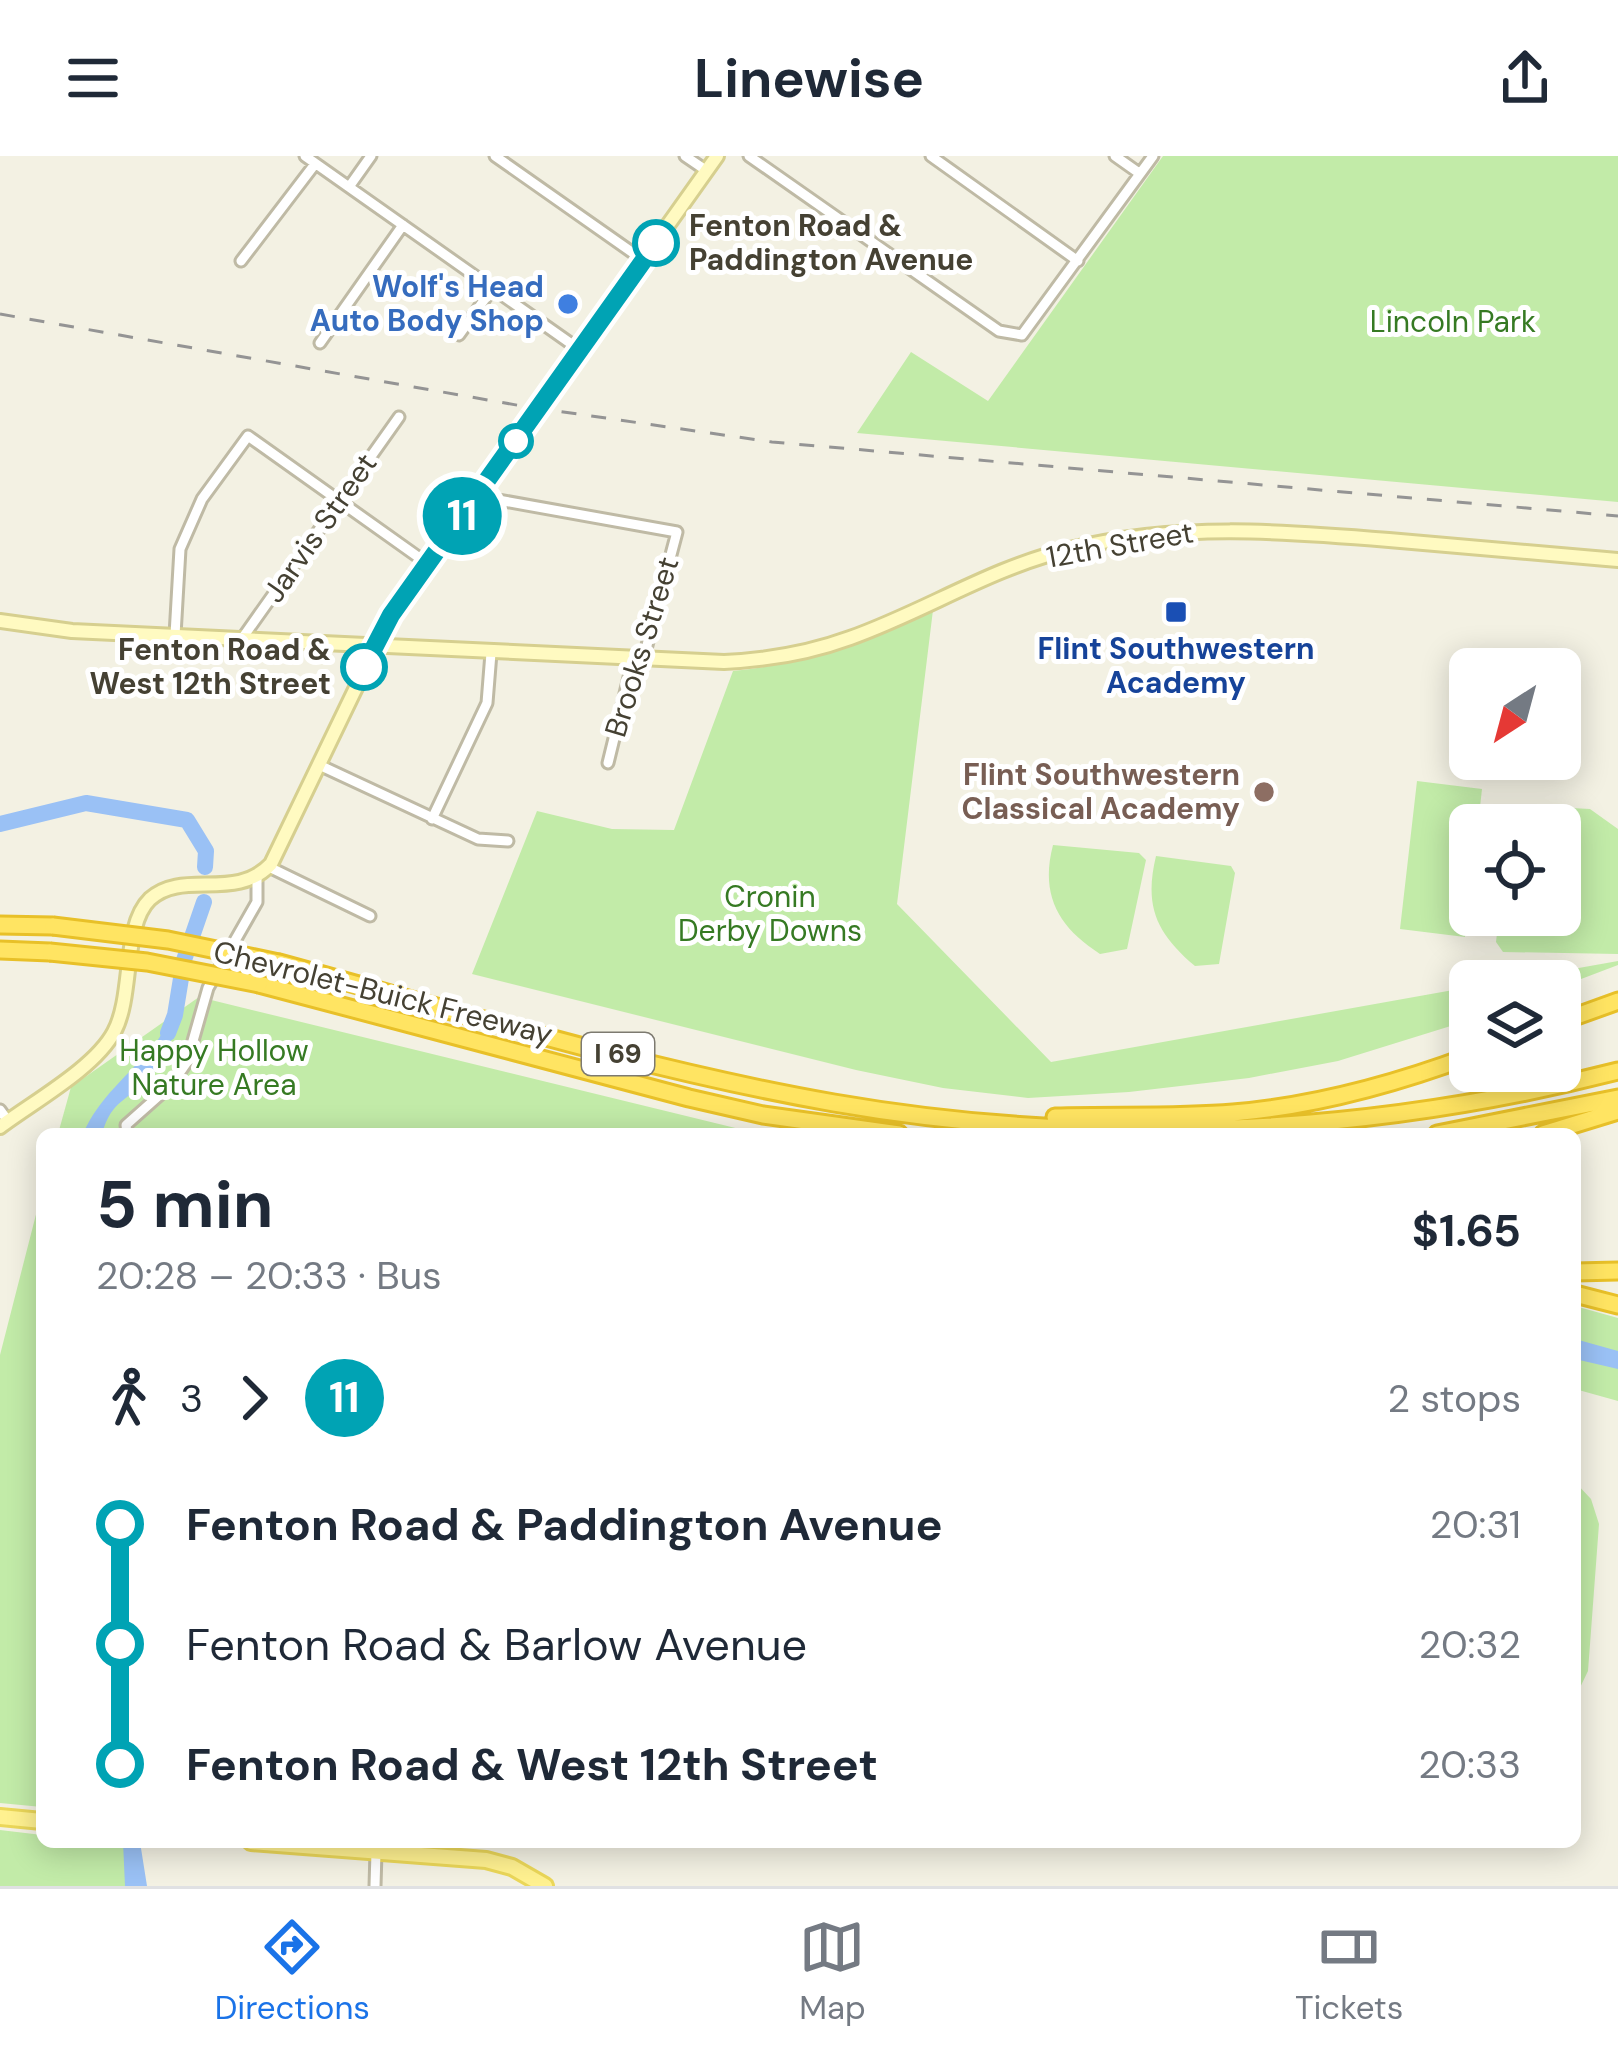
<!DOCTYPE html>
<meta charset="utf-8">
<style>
:root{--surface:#fff;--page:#f2f2f3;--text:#1f2937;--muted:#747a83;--line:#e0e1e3;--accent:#1a73e8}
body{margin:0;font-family:"DM Sans",sans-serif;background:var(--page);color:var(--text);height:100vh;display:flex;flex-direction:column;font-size:45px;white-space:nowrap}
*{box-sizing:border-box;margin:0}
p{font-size:39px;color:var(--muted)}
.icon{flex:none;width:66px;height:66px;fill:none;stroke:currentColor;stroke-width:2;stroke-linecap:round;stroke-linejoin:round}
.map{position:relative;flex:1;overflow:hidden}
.panel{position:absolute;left:36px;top:972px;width:1545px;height:720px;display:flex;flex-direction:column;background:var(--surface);border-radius:18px;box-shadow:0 6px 30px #0003}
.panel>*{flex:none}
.badge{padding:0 24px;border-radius:39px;font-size:42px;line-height:78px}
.needle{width:78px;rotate:216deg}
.tools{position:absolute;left:1449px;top:492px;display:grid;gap:24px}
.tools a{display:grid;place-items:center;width:132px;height:132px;border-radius:18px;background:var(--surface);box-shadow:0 6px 30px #0003;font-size:60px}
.map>.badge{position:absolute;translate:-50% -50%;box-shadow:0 0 0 6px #fff}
.legs{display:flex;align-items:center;gap:18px;height:132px;padding:0 60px;font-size:39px}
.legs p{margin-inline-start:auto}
.head{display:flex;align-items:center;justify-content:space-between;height:204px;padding:0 60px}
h1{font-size:66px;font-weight:700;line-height:90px}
ul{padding:0 60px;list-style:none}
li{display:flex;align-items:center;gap:42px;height:120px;font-size:45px}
li i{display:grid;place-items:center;width:18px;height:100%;margin:0 15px;background:currentColor}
li i::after{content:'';width:30px;height:30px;margin:-15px;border:9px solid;border-radius:50%;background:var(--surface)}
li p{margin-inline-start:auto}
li:first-child i{background:linear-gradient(#0000 50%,currentColor 0)}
li:last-child i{background:linear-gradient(currentColor 50%,#0000 0)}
header{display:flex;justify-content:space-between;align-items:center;height:156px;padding:0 60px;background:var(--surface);font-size:54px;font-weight:700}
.tab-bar{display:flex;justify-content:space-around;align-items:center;height:168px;border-top:3px solid var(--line);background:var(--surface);font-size:33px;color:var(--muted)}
.tab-bar a{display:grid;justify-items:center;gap:6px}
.tab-bar .current{color:var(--accent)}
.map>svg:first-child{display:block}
.green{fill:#c2eba8}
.water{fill:#9ac1f5}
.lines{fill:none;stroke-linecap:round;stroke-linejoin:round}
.river{stroke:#9ac1f5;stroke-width:16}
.street-casing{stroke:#bfbaa5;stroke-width:15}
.secondary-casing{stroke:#d6cf8f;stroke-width:18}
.primary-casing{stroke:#ebd759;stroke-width:20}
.highway-casing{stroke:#e8c028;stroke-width:21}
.street{stroke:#fff;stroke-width:9}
.secondary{stroke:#fffac1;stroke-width:12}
.primary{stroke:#fff190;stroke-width:14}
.highway{stroke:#ffe462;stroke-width:15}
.rail{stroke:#949494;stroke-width:3;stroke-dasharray:15 15;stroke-linecap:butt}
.highway-bridge-casing{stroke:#e8c028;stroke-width:21;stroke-linecap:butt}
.highway-bridge{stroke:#ffe462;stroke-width:15}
.line-1-casing{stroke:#fff;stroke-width:27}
.line-1{stroke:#00a3b4;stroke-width:18}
.stop-1-dot{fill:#fff;stroke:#00a3b4;stroke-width:6}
.shop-dot{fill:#3f7fe0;stroke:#fff;stroke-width:4.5}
.transit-dot{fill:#1a4fb4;stroke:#fff;stroke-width:4.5}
.education-dot{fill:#8d6e63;stroke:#fff;stroke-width:4.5}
.labels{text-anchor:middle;stroke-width:10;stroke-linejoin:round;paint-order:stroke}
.shield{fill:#fff;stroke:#7d7a70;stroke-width:3}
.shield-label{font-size:27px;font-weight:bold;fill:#454133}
.stop-label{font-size:30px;font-weight:bold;fill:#454133;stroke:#fff;text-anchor:start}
.shop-label{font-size:30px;font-weight:bold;fill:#366cbe;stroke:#fff;text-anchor:end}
.park-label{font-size:30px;fill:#367a23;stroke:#fff}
.street-label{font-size:30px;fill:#454133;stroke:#fff}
.transit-label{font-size:30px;font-weight:bold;fill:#164399;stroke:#fff}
.education-label{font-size:30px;font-weight:bold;fill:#785e54;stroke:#fff;text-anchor:end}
</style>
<header><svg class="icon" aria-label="menu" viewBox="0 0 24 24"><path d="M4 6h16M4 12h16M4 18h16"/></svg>Linewise<svg class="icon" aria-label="share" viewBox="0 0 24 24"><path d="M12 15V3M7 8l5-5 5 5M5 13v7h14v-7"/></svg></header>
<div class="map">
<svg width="1618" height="1730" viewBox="0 0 1618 1730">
<rect width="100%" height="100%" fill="#f3f1e3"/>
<path class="green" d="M1163 0H1618V346L857 277 911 196 988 245Z
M933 454 897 748 1051 906 1470 831V864L1338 905 1249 922 1129 936 1028 942 943 932 856 914 472 818 537 655 612 673 674 674 733 515C806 508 867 486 933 454Z
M1417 625 1482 633 1478 669H1470L1465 781 1400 773Z
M1515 649 1590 653 1618 673V798L1503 796 1496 786 1499 759H1560V669H1512Z
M1053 689 1139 697 1146 704 1127 793 1100 798C1058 771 1040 739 1053 689Z
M1156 700 1231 710 1235 717 1219 808 1195 810C1156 777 1144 750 1156 700Z
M1618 805V809L1560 831V825H1505Z
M199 841 760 978H58L71 931Z
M42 1035V1651L0 1647V1199Z
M1575 1150 1618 1162V1245L1575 1233Z
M1575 1326 1591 1343 1599 1368 1588 1515 1575 1542Z
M0 1674 42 1679V1686H123L130 1730H0Z"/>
<path class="water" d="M180 853C173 879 168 902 149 922 129 945 112 942 102 978H83C99 941 129 919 154 889 164 878 166 864 180 853Z
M1575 1183 1618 1195V1213L1575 1203Z
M123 1686H140L147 1730H125Z"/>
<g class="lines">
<path class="river" d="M0 668 86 647 187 664 206 695 205 711
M168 877 175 859 184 804 204 746"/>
<defs>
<path id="street" d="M305 0 580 194
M495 0 643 104
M685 0 707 15
M749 0 999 175 1022 179 1153 0
M931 0 1078 105
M1115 0 1139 17
M349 31 371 0
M241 105 315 8
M459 179 492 133
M320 187 403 69
M476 340 677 376 646 493 630 517 608 607
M175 479 180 393 202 343 248 280 428 408
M241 484 399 261
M319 609 478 683 508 685
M432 663 487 547 491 497
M269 711 370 760
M0 954 8 965
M127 978 126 969 171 929 187 906 208 832 257 746V720
M375 1730 376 1696"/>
<path id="secondary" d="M0 465 72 475 724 506C767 504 809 497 850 482 926 455 990 412 1070 393 1177 367 1281 375 1389 384 1466 391 1542 397 1618 404
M0 971C33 946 95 912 114 876 134 839 122 770 150 743 183 713 235 746 271 708L391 459 717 0"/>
<path id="primary" d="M0 1661 42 1665
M251 1686 486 1704 512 1711 545 1730"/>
<path id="highway" d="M0 769 53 770
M0 794 50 796
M279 807C462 857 646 914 834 947 1093 992 1364 980 1618 915
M259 828 689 942 763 959 899 978
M1560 866 1618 845
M1055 961C1114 959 1174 962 1233 957 1314 950 1395 928 1470 900
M1437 978 1618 942
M1543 978 1618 955
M1575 1116 1618 1115
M1575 1138 1618 1149"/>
</defs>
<use href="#street" class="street-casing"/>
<use href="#secondary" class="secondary-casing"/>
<use href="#primary" class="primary-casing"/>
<use href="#highway" class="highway-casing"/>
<use href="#street" class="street"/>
<use href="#secondary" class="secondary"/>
<use href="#primary" class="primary"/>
<use href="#highway" class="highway"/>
<path class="rail" d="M0 158 522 250 772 286 1618 360"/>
<defs>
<path id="highway-bridge" d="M53 770 168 784 279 807
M50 796 147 806 259 828"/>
</defs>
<use href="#highway-bridge" class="highway-bridge-casing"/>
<use href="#highway-bridge" class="highway-bridge"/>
</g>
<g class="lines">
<defs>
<path id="line-1" d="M364 511 391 459 656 87"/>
</defs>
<use href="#line-1" class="line-1-casing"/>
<use href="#line-1" class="line-1"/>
</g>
<g class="stop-1-dot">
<circle cx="656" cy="87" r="21"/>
<circle cx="516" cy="285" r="15"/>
<circle cx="364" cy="511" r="21"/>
</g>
<circle class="shop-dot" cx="568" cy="148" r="12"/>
<rect class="transit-dot" x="1164" y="444" width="24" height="24" rx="6"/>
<circle class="education-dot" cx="1264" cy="636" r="12"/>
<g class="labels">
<rect class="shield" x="582" y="877" width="72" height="42" rx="9"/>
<g class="shield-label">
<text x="618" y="907">I 69</text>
</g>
<g class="stop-label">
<text x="689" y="80">Fenton Road &amp;<tspan x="689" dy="34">Paddington Avenue</tspan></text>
<text x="331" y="504" text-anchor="end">Fenton Road &amp;<tspan x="331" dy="34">West 12th Street</tspan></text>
</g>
<g class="shop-label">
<text x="544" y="141">Wolf's Head<tspan x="544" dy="34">Auto Body Shop</tspan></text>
</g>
<g class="park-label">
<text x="1453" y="176">Lincoln Park</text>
<text x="770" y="751">Cronin<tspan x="770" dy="34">Derby Downs</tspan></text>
<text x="214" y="905">Happy Hollow<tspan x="214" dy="34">Nature Area</tspan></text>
</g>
<g class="street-label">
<text transform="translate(320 372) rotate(-55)" y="10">Jarvis Street</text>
<text transform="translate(1120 389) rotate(-10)" y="10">12th Street</text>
<text transform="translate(642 491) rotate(-73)" y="10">Brooks Street</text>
<text transform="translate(383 837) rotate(14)" y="10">Chevrolet-Buick Freeway</text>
</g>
<g class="transit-label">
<text x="1176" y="503">Flint Southwestern<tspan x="1176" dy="34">Academy</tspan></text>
</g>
<g class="education-label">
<text x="1240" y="629">Flint Southwestern<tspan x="1240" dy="34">Classical Academy</tspan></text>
</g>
</g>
</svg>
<div class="tools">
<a><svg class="needle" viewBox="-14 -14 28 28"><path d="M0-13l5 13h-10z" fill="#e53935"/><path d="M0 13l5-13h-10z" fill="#747a83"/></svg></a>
<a><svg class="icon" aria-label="locate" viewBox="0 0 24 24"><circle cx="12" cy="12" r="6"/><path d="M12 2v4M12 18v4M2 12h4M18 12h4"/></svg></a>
<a><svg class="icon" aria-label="layers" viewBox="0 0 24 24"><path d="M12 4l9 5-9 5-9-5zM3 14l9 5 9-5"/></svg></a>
</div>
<b class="badge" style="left:462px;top:360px;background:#00a3b4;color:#fff">11</b>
<section class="panel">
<div class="head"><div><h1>5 min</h1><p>20:28 – 20:33 · Bus</p></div><b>$1.65</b></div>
<div class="legs"><svg class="icon" aria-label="walk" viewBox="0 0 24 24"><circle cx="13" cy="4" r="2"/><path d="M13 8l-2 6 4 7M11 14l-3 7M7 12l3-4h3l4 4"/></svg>3<svg class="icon" aria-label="forward" viewBox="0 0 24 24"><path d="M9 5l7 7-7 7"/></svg><b class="badge" style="background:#00a3b4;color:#fff">11</b><p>2 stops</p></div>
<ul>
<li><i style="color:#00a3b4"></i><b>Fenton Road &amp; Paddington Avenue</b><p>20:31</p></li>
<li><i style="color:#00a3b4"></i><span>Fenton Road &amp; Barlow Avenue</span><p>20:32</p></li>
<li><i style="color:#00a3b4"></i><b>Fenton Road &amp; West 12th Street</b><p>20:33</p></li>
</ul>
</section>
</div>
<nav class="tab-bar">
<a class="current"><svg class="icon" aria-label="directions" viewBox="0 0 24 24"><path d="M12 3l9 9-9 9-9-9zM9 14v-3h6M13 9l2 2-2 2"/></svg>Directions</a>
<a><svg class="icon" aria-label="map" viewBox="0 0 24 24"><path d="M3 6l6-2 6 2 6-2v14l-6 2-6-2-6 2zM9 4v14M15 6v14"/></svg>Map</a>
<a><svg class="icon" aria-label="tickets" viewBox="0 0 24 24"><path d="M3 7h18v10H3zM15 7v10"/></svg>Tickets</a>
</nav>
